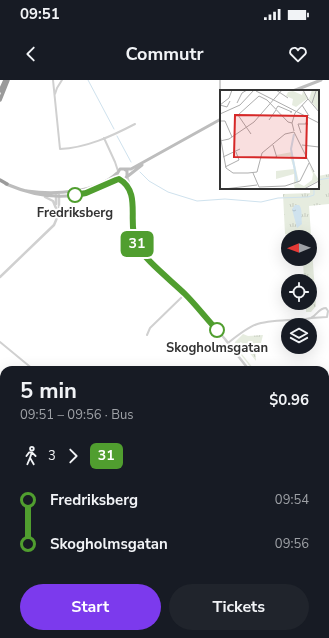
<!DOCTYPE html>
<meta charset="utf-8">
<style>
:root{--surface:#171b24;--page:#20242c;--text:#f1f3f6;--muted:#9ea1a6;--accent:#7c3aed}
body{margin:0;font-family:"Nunito Sans",sans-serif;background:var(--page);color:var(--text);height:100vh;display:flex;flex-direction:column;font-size:15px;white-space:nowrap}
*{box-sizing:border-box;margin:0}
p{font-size:13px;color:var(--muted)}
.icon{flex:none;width:22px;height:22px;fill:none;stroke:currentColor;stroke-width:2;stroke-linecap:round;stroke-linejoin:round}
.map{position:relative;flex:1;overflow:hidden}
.details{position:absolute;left:0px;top:286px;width:329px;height:272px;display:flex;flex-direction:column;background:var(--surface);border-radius:12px 12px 0 0;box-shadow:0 4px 16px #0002}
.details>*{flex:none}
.badge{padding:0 8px;border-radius:6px;font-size:14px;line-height:26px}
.needle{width:26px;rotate:269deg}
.buttons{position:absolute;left:281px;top:150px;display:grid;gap:8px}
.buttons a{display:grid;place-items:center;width:36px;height:36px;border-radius:50%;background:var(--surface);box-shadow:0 4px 16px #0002;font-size:20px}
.map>.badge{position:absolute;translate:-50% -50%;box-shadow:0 0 0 2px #fff}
.legs{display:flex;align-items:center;gap:6px;height:44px;padding:0 20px;font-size:13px}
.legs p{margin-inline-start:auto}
.headline{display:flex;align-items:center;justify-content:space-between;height:68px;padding:0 20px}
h1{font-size:22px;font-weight:700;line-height:30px}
.primary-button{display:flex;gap:8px;margin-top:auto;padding:8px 20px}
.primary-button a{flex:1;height:46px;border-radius:24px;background:var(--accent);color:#fff;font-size:16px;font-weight:700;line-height:46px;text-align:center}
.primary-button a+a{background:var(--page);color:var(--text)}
ul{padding:0 20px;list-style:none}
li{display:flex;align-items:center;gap:14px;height:44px;font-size:15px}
li i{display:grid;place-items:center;width:6px;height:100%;margin:0 5px;background:currentColor}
li i::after{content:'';width:10px;height:10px;margin:-5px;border:3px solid;border-radius:50%;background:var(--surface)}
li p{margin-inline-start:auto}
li:first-child i{background:linear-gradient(#0000 50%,currentColor 0)}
li:last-child i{background:linear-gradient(currentColor 50%,#0000 0)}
.status{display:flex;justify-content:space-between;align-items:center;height:28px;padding:0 20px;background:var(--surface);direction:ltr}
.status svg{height:11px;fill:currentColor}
header{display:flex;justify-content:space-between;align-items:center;height:52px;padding:0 20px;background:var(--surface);font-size:18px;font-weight:700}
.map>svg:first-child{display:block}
.grass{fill:url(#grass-tufts)}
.water{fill:url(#water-ripples)}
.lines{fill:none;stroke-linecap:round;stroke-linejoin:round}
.stream{stroke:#cfe2ee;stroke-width:1}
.minor{stroke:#d0d0d0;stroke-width:2}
.tertiary{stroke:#d0d0d0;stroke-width:2.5}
.secondary{stroke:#bdbdbd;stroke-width:3}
.motorway{stroke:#9a9a9a;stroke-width:3.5}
.line-1-casing{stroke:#fff;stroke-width:9}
.line-1{stroke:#509e2f;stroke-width:6}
.stop-1-dot{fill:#fff;stroke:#509e2f;stroke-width:2}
.labels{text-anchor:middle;stroke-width:4;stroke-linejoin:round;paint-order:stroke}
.stop-label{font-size:13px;font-weight:bold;fill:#333;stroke:#fff}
.inset-river{fill:none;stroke:#cfe2ee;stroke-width:2}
.inset-road{fill:none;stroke:#adadad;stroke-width:1}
.view{fill:#d62828;fill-opacity:0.15;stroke:#d62828;stroke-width:2}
.inset-edge{fill:none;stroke:#333;stroke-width:2}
</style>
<div class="status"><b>09:51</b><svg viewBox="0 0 49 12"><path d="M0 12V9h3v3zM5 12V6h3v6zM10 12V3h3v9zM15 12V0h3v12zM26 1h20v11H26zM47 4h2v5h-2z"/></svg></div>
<header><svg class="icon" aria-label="back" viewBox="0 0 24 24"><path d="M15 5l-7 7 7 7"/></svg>Commutr<svg class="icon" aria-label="heart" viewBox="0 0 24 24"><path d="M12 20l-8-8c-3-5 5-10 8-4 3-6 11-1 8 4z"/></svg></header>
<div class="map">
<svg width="329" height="558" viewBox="0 0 329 558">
<defs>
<pattern id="grass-tufts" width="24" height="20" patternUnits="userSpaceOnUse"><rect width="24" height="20" fill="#e6ecdf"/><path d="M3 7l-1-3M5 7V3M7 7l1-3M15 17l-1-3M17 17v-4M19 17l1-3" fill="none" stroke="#c6cbc0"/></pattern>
<pattern id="water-ripples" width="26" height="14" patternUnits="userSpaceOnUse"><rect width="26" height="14" fill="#cfe2ee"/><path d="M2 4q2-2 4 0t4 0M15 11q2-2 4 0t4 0" fill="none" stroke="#b2c2cd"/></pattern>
</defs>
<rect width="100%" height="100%" fill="#fff"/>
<path class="grass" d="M329 94V124L309 126 316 226 311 232H306V223H310V201H304L303 179H310V157H292L285 154 283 114 310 113V108H318V96Z
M243 254 248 256 263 255 261 263H255L256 281 241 262 237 265 239 268 238 269 253 288 252 289 234 266 235 262Z
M0 535H4V547L0 556Z
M77 554H116L106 558H67Z"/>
<path class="water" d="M295 125H299C303 129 301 138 302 144L297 148 292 129Z"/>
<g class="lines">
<path class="stream" d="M88 0 114 49
M117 56 131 82
M140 92 149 101 168 112 197 121 225 119 261 122 278 118 308 117 314 115V108
M318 100 329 98"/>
<path class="minor" d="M53 0 60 69C86 68 112 56 135 44
M220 0V12L221 25
M55 14 57 8 62 0
M104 58 115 82 118 91
M147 255 150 248 185 214
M0 262 34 290
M228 263C254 242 257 242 289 240 296 239 305 240 311 238 317 235 319 228 326 228L328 231 327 237 311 238
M54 290V289
M325 524 329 522
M0 531 4 532
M295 554 298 558"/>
<path class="tertiary" d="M127 96 132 114 133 151 138 168 145 175 185 214 225 259 249 290
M121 100 128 105 130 109
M56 113V124
M45 117 53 121 58 133
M0 197 54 145 59 133V115
M325 367 329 369"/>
<path class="secondary" d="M293 11 321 0
M124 89 127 91V96L125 99 121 100 118 98 117 94 120 89H131L221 39
M128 96 142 85
M6 104C32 115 60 121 88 112 98 108 109 101 119 99
M27 111C54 115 96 113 117 93
M0 356 4 360
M155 554 157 558"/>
<path class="motorway" d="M0 11 5 0
M0 20 8 0
M0 100 7 104"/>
</g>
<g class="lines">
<defs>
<path id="line-1" d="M75 115 86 113 116 100 119 99C142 112 127 142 136 163 143 179 172 201 185 214 196 225 206 238 217 250"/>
</defs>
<use href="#line-1" class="line-1-casing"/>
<use href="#line-1" class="line-1"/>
</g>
<g class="stop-1-dot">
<circle cx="75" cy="115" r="7"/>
<circle cx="217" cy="250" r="7"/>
</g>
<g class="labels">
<g class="stop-label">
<text x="75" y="137">Fredriksberg</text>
<text x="217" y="272">Skogholmsgatan</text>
</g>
</g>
<g transform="translate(220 10)">
<rect width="99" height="99" fill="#fff"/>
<path d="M56 59V65L72 62 79 92 75 94 72 95 74 94V84L56 89V81L74 79 70 66H57L56 65Z" fill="#e6ecdf"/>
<path d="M89 75 99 90 83 99H75L74 95 78 93 84 96 92 90 93 84Z" fill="#e6ecdf"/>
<path d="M92 0 99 1V21L89 9ZM73 1 82 5 83 1 88 8 76 17 72 15 73 9 66 6 68 2Z" fill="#e6ecdf"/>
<path class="inset-river" d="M74 44 71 59 77 92"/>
<path class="inset-road" d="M56 0 68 8M36 1 99 33M88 9 99 22M10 11 7 17 0 15 9 8 12 0M17 13 22 3 27 0M92 13 96 1M82 15 89 26M56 19 58 16 72 22H70M0 24 20 15 34 0M49 30 56 20M0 31H5L12 47M74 41 72 33 75 23 88 9 83 0M74 42 94 82M81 43 78 34H88L85 33M31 44 18 25 39 6 47 10 68 32 72 33M0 45 6 78 13 83H28L37 82 42 63 65 44 74 42M0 51 9 49 34 32 62 0M53 55 57 68 56 66M82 55 99 57M3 67 20 59M5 77 19 70 16 62M33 83 39 97 65 96 80 91 89 73M4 99 37 95M84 99 99 91"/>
<path class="view" d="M15 25 87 26 86 68 14 67Z"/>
<rect width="99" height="99" class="inset-edge"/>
</g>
</svg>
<div class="buttons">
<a><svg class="needle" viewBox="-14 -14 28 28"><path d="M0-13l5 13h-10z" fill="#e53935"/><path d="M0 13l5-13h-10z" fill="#9ea1a6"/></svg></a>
<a><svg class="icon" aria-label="locate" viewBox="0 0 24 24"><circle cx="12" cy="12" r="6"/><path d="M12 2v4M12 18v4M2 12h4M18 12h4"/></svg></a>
<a><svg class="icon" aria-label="layers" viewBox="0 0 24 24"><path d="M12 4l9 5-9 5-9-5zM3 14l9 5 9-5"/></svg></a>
</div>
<b class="badge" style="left:137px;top:164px;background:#509e2f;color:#fff">31</b>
<section class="details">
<div class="headline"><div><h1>5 min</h1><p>09:51 – 09:56 · Bus</p></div><b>$0.96</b></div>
<div class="legs"><svg class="icon" aria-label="walk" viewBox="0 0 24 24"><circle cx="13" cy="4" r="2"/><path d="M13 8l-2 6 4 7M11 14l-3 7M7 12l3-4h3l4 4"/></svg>3<svg class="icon" aria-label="forward" viewBox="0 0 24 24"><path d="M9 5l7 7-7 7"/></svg><b class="badge" style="background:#509e2f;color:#fff">31</b></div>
<ul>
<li><i style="color:#509e2f"></i><b>Fredriksberg</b><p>09:54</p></li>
<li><i style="color:#509e2f"></i><b>Skogholmsgatan</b><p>09:56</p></li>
</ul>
<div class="primary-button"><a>Start</a><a>Tickets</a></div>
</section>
</div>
